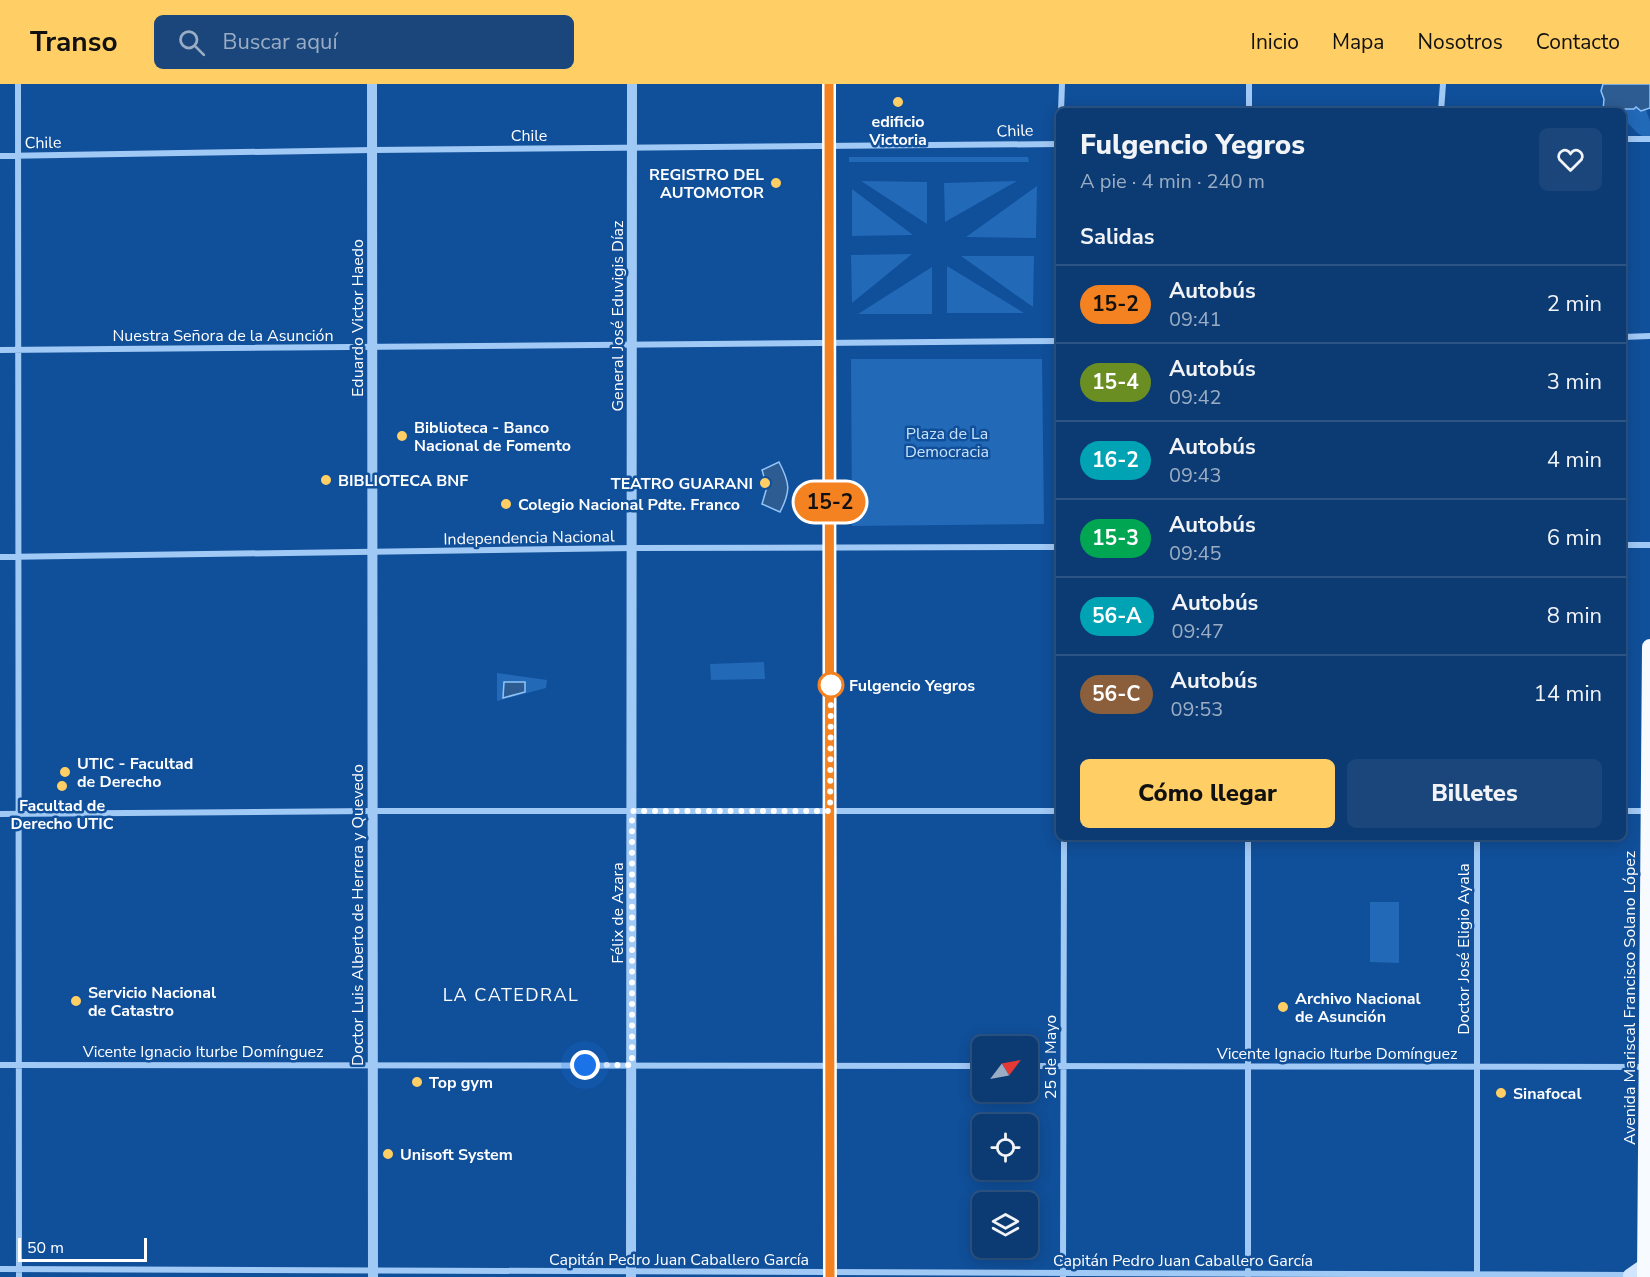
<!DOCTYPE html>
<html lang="es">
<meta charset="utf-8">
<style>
:root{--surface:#0c3b73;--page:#1a467b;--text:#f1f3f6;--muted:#9aadc4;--line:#2c5585;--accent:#ffce65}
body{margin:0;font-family:"Nunito Sans",sans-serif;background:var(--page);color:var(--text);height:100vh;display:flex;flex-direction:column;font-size:22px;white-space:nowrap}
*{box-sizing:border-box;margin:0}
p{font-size:20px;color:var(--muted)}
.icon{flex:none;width:33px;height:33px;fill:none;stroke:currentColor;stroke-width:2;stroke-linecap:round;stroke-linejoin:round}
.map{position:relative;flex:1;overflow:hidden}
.side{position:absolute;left:1056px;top:24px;width:570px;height:732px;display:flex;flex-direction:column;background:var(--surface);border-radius:9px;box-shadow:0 3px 15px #0003,0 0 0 2px var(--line)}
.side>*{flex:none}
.badge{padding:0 12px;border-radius:20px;font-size:21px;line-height:39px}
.needle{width:39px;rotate:58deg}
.tools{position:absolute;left:972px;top:952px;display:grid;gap:12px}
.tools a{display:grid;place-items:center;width:66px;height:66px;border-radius:9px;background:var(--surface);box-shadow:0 3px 15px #0003,0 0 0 2px var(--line);font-size:30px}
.scale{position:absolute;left:18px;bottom:15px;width:129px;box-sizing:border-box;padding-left:6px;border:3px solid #fff;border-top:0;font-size:16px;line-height:21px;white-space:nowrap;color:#fff;-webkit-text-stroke:4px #104f99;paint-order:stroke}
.you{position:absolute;width:30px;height:30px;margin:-15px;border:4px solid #fff;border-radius:50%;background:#1a73e8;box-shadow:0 0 0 9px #1a73e833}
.map>.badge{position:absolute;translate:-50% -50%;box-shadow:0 0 0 3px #fff}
h2{padding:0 24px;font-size:22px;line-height:54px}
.round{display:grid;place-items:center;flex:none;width:63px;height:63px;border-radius:9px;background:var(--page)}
.headline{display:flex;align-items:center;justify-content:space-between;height:102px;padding:0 24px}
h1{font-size:28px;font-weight:800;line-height:45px}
.primary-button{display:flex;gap:12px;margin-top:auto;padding:12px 24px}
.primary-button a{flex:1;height:69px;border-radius:9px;background:var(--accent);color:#111;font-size:24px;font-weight:800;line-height:69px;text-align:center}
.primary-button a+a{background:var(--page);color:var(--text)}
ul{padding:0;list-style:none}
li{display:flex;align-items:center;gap:18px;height:78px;padding:0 24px;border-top:2px solid var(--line)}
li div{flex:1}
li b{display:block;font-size:22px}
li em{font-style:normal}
li .badge{min-width:66px;font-weight:700;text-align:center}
header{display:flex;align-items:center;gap:36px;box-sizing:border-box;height:84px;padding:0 30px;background:var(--accent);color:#111}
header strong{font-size:28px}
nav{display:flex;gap:33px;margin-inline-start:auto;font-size:21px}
.search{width:420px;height:54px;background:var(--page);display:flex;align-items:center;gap:15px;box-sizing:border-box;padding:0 21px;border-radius:9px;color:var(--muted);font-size:22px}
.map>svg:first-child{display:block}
.green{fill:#2269b8}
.water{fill:#2d5c92;stroke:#93c4f8;stroke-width:1.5}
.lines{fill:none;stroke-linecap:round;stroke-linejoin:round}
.minor{stroke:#a1c9f5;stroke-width:6}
.tertiary{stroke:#a1c9f5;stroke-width:10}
.secondary{stroke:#d1e5fd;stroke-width:12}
.trunk{stroke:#f7faff;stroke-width:16}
.line-casing{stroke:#fff;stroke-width:14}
.line{stroke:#f58220;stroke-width:9}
.walk{stroke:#fff;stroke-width:6;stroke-dasharray:0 10.8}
.poi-dot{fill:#ffce65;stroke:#104f99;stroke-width:2}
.stop-dot{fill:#fff;stroke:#f58220;stroke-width:3}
.labels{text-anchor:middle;stroke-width:5;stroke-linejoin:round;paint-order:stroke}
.poi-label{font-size:16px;font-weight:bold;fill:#fff;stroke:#104f99;text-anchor:start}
.street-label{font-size:16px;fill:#fff;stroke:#104f99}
.park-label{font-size:16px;fill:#c9e3fe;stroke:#104f99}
.stop-label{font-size:16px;font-weight:bold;fill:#fff;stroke:#104f99;text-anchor:start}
.neighbourhood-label{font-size:18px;letter-spacing:1.5px;fill:#fff;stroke:#104f99}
</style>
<header>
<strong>Transo</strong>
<div class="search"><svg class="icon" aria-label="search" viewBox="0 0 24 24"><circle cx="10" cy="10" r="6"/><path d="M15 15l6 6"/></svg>Buscar aquí</div>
<nav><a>Inicio</a><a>Mapa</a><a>Nosotros</a><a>Contacto</a></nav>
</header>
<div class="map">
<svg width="1650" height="1193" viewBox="0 0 1650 1193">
<rect width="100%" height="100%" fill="#104f99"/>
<path class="green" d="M1650 0 1646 26 1650 37V54C1635 52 1635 43 1623 36V27Z
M849 73H1028L1029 78H849Z
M861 97 927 98V140Z
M1017 97 945 138 944 99Z
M1037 102 1036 154 966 153Z
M852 105 913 151 852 152Z
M912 170 852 219 851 171Z
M961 172H1034L1033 223Z
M947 182 1024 229H947Z
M932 183V230H858Z
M851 275H1042L1044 440 852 442Z
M764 578 765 595 711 596 710 580Z
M497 589 547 596 546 604 497 617Z
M1370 818H1399V879L1370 878Z"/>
<path class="water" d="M1603 0H1650V24L1641 27 1636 23 1634 25H1625L1623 30V27H1603L1604 15 1601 7Z
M779 378C790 399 791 407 780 428L762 420 767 403 762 386Z
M504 598H525V608L503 614Z"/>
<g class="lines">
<path class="minor" d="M18 0 19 1193
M1249 0V27
M1061 27 1062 0
M1441 27 1443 0
M1623 55H1650
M0 72 372 66 1059 60
M1623 253 1650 252
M0 266 1059 257
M1623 461H1650
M0 473 633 464 1059 463
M1623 727H1646
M0 730 372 727H1059
M0 981 982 982
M1028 982 1645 983
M0 1185 1631 1191
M1248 1192V753
M1063 1193 1064 753
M1477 1193V753"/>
<path class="tertiary" d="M372 0 373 1193
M829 0 830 1193
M631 1193 632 0"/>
<path class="secondary" d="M1629 1191 1642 1182 1645 1176"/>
<path class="trunk" d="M1645 1193 1650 563"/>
</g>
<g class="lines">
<defs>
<path id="line" d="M829 0 830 1193"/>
</defs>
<use href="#line" class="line-casing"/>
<use href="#line" class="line"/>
<path class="walk" d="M585 981H632V727H830L831 601"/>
</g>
<g class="poi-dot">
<circle cx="898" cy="18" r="6"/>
<circle cx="776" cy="99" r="6"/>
<circle cx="402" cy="352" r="6"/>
<circle cx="326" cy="396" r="6"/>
<circle cx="765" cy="399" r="6"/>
<circle cx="506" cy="420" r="6"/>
<circle cx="65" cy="688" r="6"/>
<circle cx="62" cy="702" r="6"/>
<circle cx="76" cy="917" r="6"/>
<circle cx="1283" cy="923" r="6"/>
<circle cx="417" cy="998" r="6"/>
<circle cx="1501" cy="1009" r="6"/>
<circle cx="388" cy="1070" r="6"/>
</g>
<circle class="stop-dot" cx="831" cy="601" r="12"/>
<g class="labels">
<g class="poi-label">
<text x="898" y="43" text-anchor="middle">edificio<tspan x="898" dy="18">Victoria</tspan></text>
<text x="764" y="96" text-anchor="end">REGISTRO DEL<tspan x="764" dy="18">AUTOMOTOR</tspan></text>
<text x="414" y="349">Biblioteca - Banco<tspan x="414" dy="18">Nacional de Fomento</tspan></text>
<text x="338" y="402">BIBLIOTECA BNF</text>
<text x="753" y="405" text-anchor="end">TEATRO GUARANI</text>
<text x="518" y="426">Colegio Nacional Pdte. Franco</text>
<text x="77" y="685">UTIC - Facultad<tspan x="77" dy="18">de Derecho</tspan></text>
<text x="62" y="727" text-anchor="middle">Facultad de<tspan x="62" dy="18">Derecho UTIC</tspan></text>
<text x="88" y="914">Servicio Nacional<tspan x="88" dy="18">de Catastro</tspan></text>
<text x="1295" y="920">Archivo Nacional<tspan x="1295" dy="18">de Asunción</tspan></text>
<text x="429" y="1004">Top gym</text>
<text x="1513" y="1015">Sinafocal</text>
<text x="400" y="1076">Unisoft System</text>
</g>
<g class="street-label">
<text transform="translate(1015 46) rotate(-2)" y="6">Chile</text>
<text x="529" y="57">Chile</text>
<text transform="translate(43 58) rotate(-1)" y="6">Chile</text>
<text transform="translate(617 232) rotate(-90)" y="6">General José Eduvigis Díaz</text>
<text transform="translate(357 234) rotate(-90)" y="6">Eduardo Victor Haedo</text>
<text x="223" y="257">Nuestra Señora de la Asunción</text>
<text transform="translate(529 453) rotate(-1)" y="6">Independencia Nacional</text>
<text transform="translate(617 829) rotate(-90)" y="6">Félix de Azara</text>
<text transform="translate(357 831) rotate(-90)" y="6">Doctor Luis Alberto de Herrera y Quevedo</text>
<text transform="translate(1463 865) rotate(-90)" y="6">Doctor José Eligio Ayala</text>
<text transform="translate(1629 914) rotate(-90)" y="6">Avenida Mariscal Francisco Solano López</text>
<text x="203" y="973">Vicente Ignacio Iturbe Domínguez</text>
<text x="1337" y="975">Vicente Ignacio Iturbe Domínguez</text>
<text transform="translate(1050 973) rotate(-90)" y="6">25 de Mayo</text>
<text x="679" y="1181">Capitán Pedro Juan Caballero García</text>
<text x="1183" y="1182">Capitán Pedro Juan Caballero García</text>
</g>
<g class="park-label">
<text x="947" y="355">Plaza de La<tspan x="947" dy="18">Democracia</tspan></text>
</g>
<g class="stop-label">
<text x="849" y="607">Fulgencio Yegros</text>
</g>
<g class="neighbourhood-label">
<text x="511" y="917">LA CATEDRAL</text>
</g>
</g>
</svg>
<div class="tools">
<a><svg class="needle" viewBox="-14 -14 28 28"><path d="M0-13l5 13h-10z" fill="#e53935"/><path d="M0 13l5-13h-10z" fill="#9aadc4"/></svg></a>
<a><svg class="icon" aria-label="locate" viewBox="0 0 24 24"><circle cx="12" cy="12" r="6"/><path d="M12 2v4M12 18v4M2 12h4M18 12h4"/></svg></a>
<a><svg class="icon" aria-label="layers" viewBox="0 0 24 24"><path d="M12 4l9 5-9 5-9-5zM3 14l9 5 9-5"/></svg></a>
</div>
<div class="scale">50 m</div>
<div class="you" style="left:585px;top:981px"></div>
<b class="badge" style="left:830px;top:418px;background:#f58220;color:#111">15-2</b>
<section class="side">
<div class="headline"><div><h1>Fulgencio Yegros</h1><p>A pie · 4 min · 240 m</p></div><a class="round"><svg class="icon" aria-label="heart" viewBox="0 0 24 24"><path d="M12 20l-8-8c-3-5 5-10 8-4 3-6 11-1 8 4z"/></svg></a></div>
<h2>Salidas</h2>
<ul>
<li><span class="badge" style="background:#f58220;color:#111">15-2</span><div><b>Autobús</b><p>09:41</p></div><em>2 min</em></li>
<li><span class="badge" style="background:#6b8e23;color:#fff">15-4</span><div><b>Autobús</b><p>09:42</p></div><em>3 min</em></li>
<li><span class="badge" style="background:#00a3b4;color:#fff">16-2</span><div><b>Autobús</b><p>09:43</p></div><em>4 min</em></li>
<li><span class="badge" style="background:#00a651;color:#fff">15-3</span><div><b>Autobús</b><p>09:45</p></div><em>6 min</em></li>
<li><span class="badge" style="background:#00a3b4;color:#fff">56-A</span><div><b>Autobús</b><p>09:47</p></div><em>8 min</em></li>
<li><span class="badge" style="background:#8b5e3c;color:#fff">56-C</span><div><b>Autobús</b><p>09:53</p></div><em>14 min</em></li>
</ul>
<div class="primary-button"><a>Cómo llegar</a><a>Billetes</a></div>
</section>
</div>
